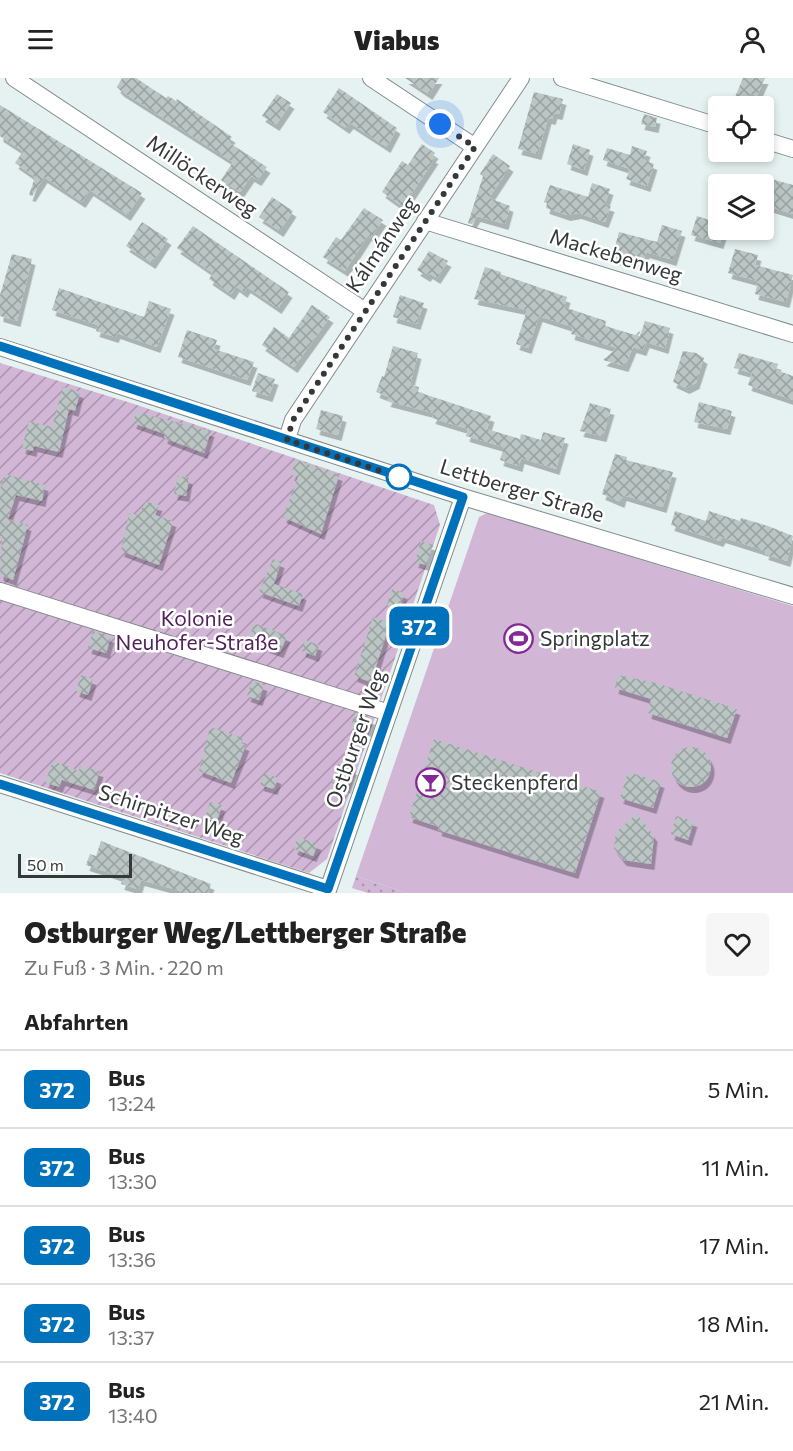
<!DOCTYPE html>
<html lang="de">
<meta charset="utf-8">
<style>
:root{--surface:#fff;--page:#f6f6f6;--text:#222;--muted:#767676;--line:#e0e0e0}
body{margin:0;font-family:Commissioner,sans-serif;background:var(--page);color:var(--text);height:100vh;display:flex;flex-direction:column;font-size:22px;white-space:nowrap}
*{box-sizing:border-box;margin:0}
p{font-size:20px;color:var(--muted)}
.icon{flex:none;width:33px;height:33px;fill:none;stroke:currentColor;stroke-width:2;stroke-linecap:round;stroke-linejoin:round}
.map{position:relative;height:815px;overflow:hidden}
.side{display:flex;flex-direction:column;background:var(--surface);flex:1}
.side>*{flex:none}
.badge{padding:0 12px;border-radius:9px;font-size:21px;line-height:39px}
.buttons{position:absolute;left:708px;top:18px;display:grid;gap:12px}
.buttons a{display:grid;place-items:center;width:66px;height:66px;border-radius:6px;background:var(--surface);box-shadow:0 3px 9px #0003;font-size:30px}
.scale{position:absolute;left:18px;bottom:15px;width:114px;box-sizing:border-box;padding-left:6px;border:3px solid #343838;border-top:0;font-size:16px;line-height:21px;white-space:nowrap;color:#343838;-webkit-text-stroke:4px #fff;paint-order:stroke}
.you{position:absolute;width:30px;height:30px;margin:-15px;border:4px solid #fff;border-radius:50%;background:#1a73e8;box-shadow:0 0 0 9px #1a73e833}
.map>.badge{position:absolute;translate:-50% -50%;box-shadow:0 0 0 3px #fff}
h2{padding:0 24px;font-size:22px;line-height:54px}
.round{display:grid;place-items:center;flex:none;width:63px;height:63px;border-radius:6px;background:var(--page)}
.headline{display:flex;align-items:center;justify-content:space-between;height:102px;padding:0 24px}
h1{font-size:28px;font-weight:800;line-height:45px}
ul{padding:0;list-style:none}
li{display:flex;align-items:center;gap:18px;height:78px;padding:0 24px;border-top:2px solid var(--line)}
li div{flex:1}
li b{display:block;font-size:22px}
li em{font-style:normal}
li .badge{min-width:66px;font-weight:700;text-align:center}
header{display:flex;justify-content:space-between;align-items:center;height:78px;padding:0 24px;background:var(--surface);font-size:27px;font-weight:800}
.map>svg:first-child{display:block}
.grass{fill:#d1b6d6}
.park{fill:url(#park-dots)}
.garden{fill:url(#garden-furrows)}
.building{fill:url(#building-cross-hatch);filter:url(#shadow)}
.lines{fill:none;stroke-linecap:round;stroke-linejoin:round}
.minor-casing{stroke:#828c8c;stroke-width:18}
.minor{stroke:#fff;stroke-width:16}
.line-casing{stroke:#fff;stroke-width:14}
.line{stroke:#0072bc;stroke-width:9}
.walk{stroke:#343838;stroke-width:6;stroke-dasharray:0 10.8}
.stop-dot{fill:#fff;stroke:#0072bc;stroke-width:3}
.labels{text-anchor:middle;stroke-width:5;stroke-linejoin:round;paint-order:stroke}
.street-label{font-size:21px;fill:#343838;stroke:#fff}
.park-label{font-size:21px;fill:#53205c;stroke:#fff}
.poi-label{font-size:21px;fill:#343838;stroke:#fff;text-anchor:start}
</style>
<header><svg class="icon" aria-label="menu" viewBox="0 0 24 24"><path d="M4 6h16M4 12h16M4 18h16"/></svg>Viabus<svg class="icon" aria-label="person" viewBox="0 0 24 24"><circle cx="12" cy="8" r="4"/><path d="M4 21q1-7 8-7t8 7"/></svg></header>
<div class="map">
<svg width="793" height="815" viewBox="0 0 793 815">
<defs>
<pattern id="park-dots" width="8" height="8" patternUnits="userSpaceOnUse" patternTransform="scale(1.5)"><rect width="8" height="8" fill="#d1b6d6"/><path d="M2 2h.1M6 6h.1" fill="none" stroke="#aa95af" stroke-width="1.8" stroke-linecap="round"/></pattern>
<pattern id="garden-furrows" width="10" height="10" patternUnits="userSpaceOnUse" patternTransform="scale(1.5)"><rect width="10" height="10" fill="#d1b6d6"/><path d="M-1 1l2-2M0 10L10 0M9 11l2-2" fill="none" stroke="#aa95af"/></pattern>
<pattern id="building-cross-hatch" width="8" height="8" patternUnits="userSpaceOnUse" patternTransform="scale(1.5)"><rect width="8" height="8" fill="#bac5c4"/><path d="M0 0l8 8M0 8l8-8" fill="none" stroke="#98a1a0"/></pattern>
<filter id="shadow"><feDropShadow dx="3.5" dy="6" stdDeviation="0" flood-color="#0004"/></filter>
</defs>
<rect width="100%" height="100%" fill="#e6f2f1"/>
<path class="grass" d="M487 435 793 528V815H407L356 798 479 439Z"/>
<path class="park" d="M356 798 407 815H368L352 810Z"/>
<path class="garden" d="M0 285 131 325 434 427 440 447 327 781 309 795 0 695Z"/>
<path class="building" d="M122 0H136L166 20 168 18 176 23 177 21 232 59 228 64 267 89 258 102 251 98 240 114 221 102 233 84 121 13 117 9Z
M405 0H439L429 16Z
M743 0H765L757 18 750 15 747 24 735 19Z
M339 10 397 50 387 69 350 45 346 50 323 34Z
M534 14 563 21 559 36 554 35 552 41 548 40 538 76 518 71Z
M277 16 291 25 276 47 262 38Z
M0 27 142 115 127 137 90 112 82 124 44 99 32 118 29 117 35 99 15 85 23 73 0 58Z
M644 36 657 40 655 49 641 46Z
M422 66 435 75 432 79 435 80 403 129 382 114 402 83 408 87Z
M573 66 590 72 584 92 567 86Z
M632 68 647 73 644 82 654 86 647 108 626 101 630 91 603 82 607 70 630 77Z
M493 76 510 88 489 120 510 128 505 146 477 138 472 146 468 145 483 98 480 96Z
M764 99 793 107V136L764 127Z
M592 105 610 111 605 126 611 128 605 144 578 135 567 137 546 130 547 125 544 124 550 107 588 119Z
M272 119 293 133 280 153 259 139Z
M364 130 383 142 371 159 368 157 345 193 323 179 336 159 341 162Z
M697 138 718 145V152H724L720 165 691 157Z
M142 144 168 161 152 185 126 168Z
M662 147 682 153 673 182 646 174 642 188 612 180 619 154 657 164Z
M193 148 289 214 278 230 247 209 244 214 236 208 231 216 209 201 213 195 177 170Z
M735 171 758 177 755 187 793 197 786 224 755 216 758 203 728 195Z
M429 173 448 183 437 200 429 195 427 198 417 192Z
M12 176 32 181 17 243 0 238V217Z
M485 189 501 194 500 196 567 219 564 229 606 243 605 248 635 257 641 252 638 258H640L645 243 670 250 665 270 646 264 643 272 633 269 625 288 603 282 617 270 571 256 573 249 539 238 528 270 516 266 527 232 474 221Z
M59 210 144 239 149 223 171 231 157 269 117 255 115 259 96 253 98 247 52 232Z
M400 217 424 225 417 246 393 239Z
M312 227 330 239 294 289 262 267 274 249 289 260Z
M187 252 217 262 214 271 254 284 247 302 178 279Z
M393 268 418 275 410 307 419 309 418 314 491 338 487 351 520 361 521 356 541 362 543 354 565 360 556 391 521 380 519 388 500 382 504 369 466 358 468 351 432 340 434 335 387 323 389 319 376 314 382 298 384 299Z
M683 273 696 275 704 280 696 305 686 310 673 304Z
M739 275 778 286 776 292 793 298V322L748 307 752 295 734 290Z
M258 295 275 301 269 318 252 313Z
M63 309 80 314 75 333 69 331 59 374 34 368 33 373 22 370 29 343 52 349Z
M699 324 732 333 727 351 694 344Z
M590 325 611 331 603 358 580 353Z
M321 332 343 338 338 357 316 351Z
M136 334 211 353 204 375 164 360 165 356 133 345Z
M615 376 627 379 626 382 673 394 663 429 623 417 621 424 602 416Z
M296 382 339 397 321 456 283 439 298 399 291 397Z
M5 396 45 407 42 423 16 417 8 441 28 447 13 502 0 497 2 458H0V411Z
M178 398 189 400 186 418 174 416Z
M146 424 159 427 155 437 173 443 159 487 121 473 129 435 138 437Z
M675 433 706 443 709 433 740 443 741 440 768 448 793 458 787 483 765 476 766 473 722 459 720 463 671 447Z
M421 463 433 467 426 487 415 484Z
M273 481 281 484 274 506 303 516 299 528 259 514Z
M392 511 404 515 399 531 387 527Z
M373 539 390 545 371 604 354 598Z
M254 545 287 558 280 574 266 569 268 564 250 558Z
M93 553 111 559 106 575 88 570Z
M305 562 319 567 315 578 302 573Z
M81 597 93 601 88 617 76 613Z
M618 597 656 605 737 631 727 660 648 635 651 621 615 610Z
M252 603 264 607 259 622 247 618Z
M355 635 372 641 368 653 351 648Z
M210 649 243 660 241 665 246 667 231 705 199 693Z
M434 661 601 714 575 795 438 752 439 749 409 739Z
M671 689a20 20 0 1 1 40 0a20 20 0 1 1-40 0Z
M53 683 79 693 80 688 100 693 94 712 62 702 59 709 45 704Z
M338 686 354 691 347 710 332 705Z
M628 694 661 704 653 730 620 720Z
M264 695 278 700 274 711 260 707Z
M210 724 222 727 217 743 205 740Z
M637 736 654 758 651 786 623 782 614 770 616 754Z
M676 738 694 743 688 762 671 756Z
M298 759 318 766 313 778 294 771Z
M101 763 211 806 208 815H180L181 813 141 802 138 811 121 806 123 799 86 787 90 776 96 778Z"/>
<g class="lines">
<defs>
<path id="minor" d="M14 0 365 233
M371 0 475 69
M562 0 718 48
M764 62 793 71
M425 143 793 256
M0 269 463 419 793 518
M287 361 293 342 521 0
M0 513 389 635
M0 706 328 811
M327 815 463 419"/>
</defs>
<use href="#minor" class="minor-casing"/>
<use href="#minor" class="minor"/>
</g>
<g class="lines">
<defs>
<path id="line" d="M0 268 463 419 328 811 0 706"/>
</defs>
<use href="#line" class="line-casing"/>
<use href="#line" class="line"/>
<path class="walk" d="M399 399 287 362 293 342 475 69 440 46"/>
</g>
<defs>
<symbol id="stadium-ring" viewBox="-11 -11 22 22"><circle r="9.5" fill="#fff" stroke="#832894" stroke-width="1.5"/><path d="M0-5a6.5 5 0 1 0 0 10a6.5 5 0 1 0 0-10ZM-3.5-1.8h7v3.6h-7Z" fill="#832894"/></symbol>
<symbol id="bar-ring" viewBox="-11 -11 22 22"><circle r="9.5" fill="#fff" stroke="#832894" stroke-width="1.5"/><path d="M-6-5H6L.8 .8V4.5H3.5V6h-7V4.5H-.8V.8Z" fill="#832894"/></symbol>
</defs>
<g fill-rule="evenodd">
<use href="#stadium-ring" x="502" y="544" width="33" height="33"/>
<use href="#bar-ring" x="414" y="688" width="33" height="33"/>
</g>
<circle class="stop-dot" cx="399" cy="399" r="12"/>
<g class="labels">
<g class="street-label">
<text transform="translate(202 98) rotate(34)" y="7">Millöckerweg</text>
<text transform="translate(382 167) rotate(-56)" y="7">Kálmánweg</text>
<text transform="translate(616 178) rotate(17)" y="7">Mackebenweg</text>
<text transform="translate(522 413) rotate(17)" y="7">Lettberger Straße</text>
<text transform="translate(356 661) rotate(-71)" y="7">Ostburger Weg</text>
<text transform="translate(171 737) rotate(18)" y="7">Schirpitzer Weg</text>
</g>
<g class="park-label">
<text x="197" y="548">Kolonie<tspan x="197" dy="24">Neuhofer-Straße</tspan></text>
</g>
<g class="poi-label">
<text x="540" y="568">Springplatz</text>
<text x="451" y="712">Steckenpferd</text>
</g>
</g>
</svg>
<div class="buttons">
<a><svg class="icon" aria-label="locate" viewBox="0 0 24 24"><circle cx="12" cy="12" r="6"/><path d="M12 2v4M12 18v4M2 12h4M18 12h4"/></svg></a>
<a><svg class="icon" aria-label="layers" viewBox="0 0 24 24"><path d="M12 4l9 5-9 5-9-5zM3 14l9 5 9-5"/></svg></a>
</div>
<div class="scale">50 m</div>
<div class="you" style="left:440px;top:46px"></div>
<b class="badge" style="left:419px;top:548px;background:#0072bc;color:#fff">372</b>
</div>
<section class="side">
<div class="headline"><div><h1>Ostburger Weg/Lettberger Straße</h1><p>Zu Fuß · 3 Min. · 220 m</p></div><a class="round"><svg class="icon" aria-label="heart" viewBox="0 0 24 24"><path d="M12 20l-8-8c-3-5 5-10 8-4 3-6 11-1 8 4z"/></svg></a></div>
<h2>Abfahrten</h2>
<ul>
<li><span class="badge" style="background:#0072bc;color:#fff">372</span><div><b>Bus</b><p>13:24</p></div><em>5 Min.</em></li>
<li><span class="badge" style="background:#0072bc;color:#fff">372</span><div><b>Bus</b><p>13:30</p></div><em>11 Min.</em></li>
<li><span class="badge" style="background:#0072bc;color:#fff">372</span><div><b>Bus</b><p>13:36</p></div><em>17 Min.</em></li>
<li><span class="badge" style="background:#0072bc;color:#fff">372</span><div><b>Bus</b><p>13:37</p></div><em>18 Min.</em></li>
<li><span class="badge" style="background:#0072bc;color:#fff">372</span><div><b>Bus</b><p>13:40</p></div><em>21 Min.</em></li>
</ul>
</section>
